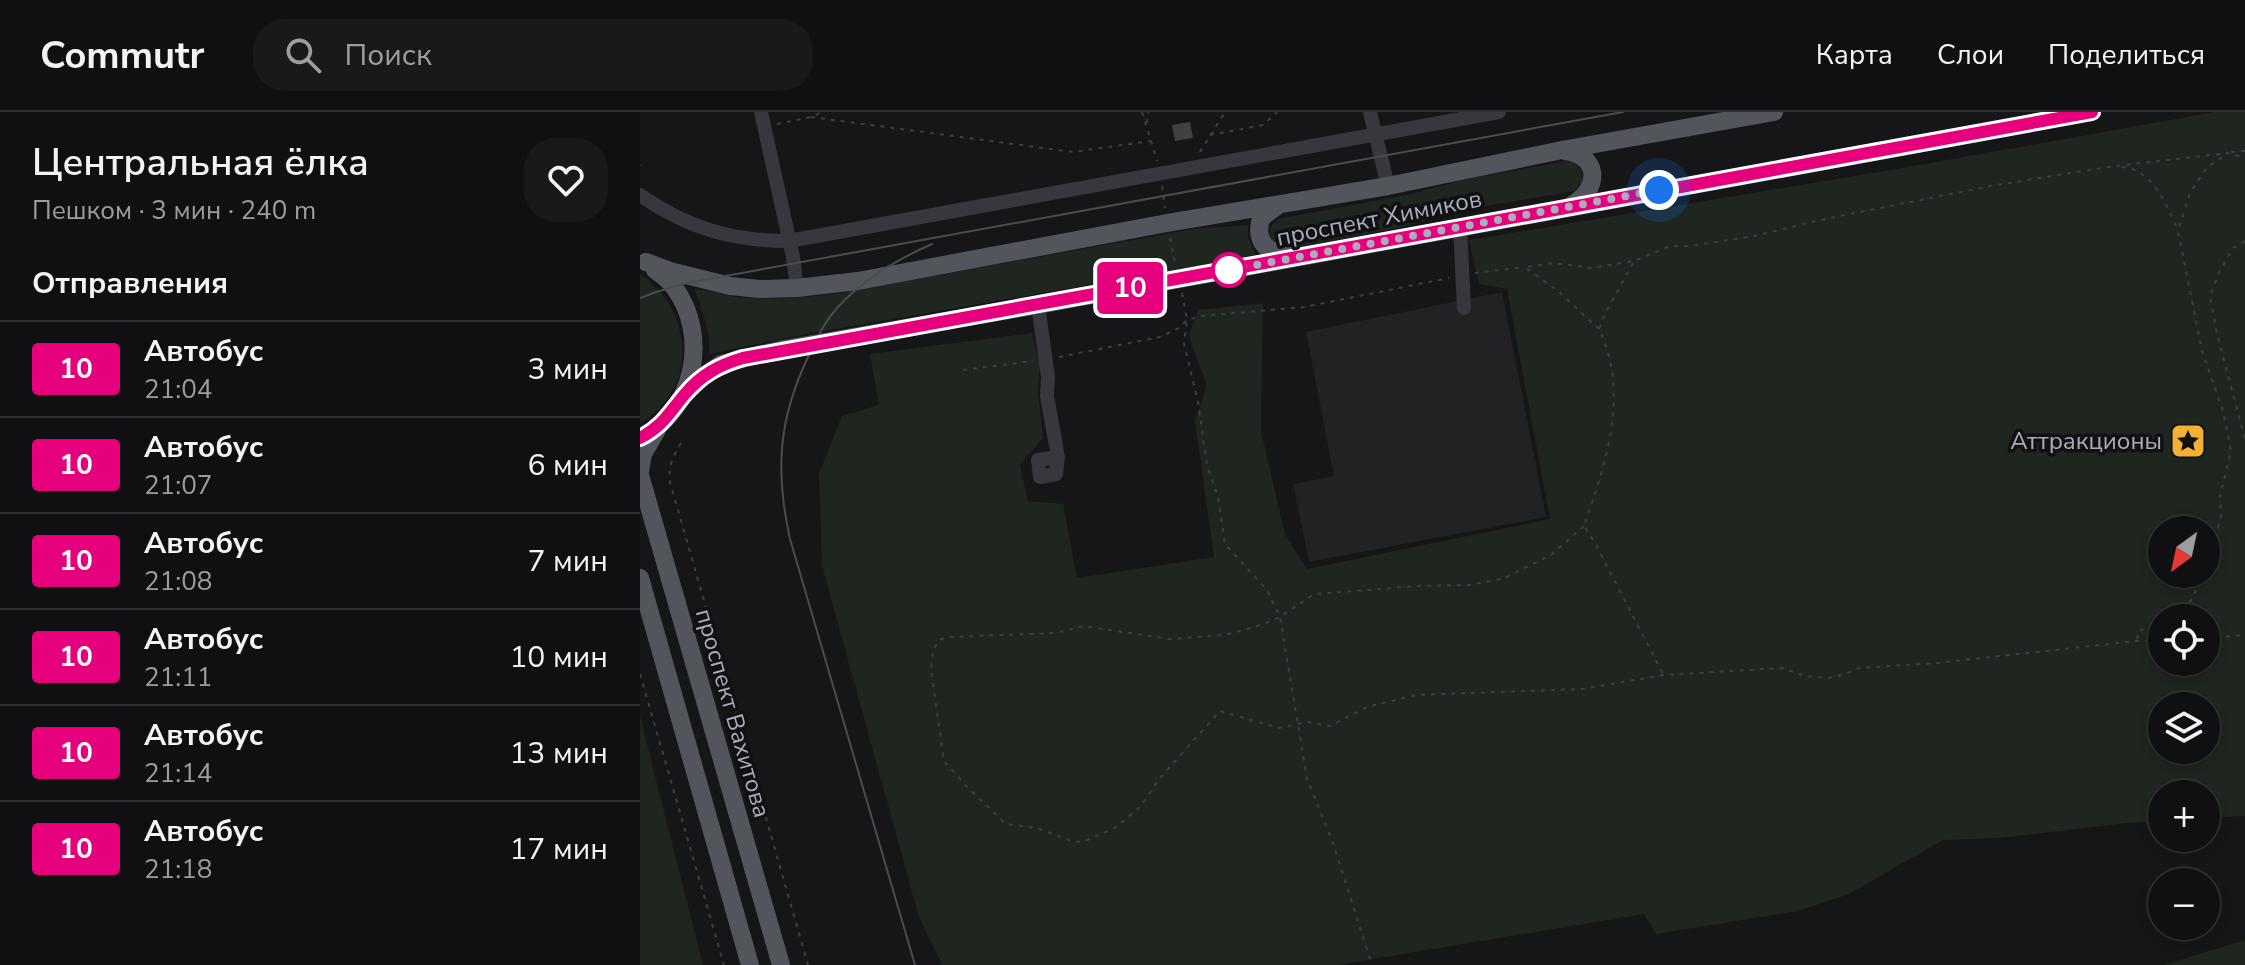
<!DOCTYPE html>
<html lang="ru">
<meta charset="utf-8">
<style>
:root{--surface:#101012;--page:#19191b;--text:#f1f3f6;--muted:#9c9d9f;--line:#303032}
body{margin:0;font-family:"Nunito Sans",sans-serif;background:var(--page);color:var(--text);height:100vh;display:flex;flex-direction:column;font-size:30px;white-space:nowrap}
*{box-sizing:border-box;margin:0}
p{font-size:26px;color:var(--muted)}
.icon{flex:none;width:44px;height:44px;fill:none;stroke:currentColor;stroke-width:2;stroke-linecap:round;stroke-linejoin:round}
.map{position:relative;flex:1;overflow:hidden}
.side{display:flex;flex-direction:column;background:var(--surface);width:640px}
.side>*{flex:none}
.badge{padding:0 16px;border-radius:6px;font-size:28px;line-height:52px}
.needle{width:52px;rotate:213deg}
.controls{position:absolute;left:1508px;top:404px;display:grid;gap:16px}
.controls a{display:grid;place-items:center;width:72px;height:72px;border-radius:50%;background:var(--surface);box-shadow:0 4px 12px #0003,0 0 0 2px var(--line);font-size:40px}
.you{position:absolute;width:40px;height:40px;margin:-20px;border:6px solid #fff;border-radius:50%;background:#1a73e8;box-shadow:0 0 0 12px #1a73e833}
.map>.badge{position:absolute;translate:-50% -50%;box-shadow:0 0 0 4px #fff}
h2{padding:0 32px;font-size:30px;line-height:72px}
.round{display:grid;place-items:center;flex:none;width:84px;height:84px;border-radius:32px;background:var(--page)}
.head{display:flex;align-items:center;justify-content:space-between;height:136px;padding:0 32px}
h1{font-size:38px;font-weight:600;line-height:60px}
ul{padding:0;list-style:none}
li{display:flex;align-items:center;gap:24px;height:96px;padding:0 32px;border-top:2px solid var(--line)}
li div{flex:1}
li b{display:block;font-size:30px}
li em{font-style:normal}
li .badge{min-width:88px;font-weight:700;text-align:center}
header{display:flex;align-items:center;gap:48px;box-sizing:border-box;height:112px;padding:0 40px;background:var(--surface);border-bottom:2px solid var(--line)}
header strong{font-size:38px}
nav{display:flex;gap:44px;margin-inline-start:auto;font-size:28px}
.search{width:560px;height:72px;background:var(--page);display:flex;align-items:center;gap:20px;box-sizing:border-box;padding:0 28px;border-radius:32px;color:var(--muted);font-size:30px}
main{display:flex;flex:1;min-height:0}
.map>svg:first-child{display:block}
.built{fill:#222225}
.green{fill:#1e261f;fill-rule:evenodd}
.building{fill:#404145}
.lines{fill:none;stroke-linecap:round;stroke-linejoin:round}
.path{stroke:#3d3f44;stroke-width:2;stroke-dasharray:4 6;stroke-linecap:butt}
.minor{stroke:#37383d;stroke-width:14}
.major{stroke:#53555c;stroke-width:18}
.tram{stroke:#4a4c52;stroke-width:2}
.line-casing{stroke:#fff;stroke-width:18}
.line{stroke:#e6007e;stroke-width:12}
.walk{stroke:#a8adb8;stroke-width:8;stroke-dasharray:0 14.4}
.stop-dot{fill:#fff;stroke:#e6007e;stroke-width:4}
.labels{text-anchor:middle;stroke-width:7;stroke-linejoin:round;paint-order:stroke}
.street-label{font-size:24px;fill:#a8adb8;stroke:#111113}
.poi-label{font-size:24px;fill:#a8adb8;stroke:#111113;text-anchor:end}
</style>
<header>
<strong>Commutr</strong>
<div class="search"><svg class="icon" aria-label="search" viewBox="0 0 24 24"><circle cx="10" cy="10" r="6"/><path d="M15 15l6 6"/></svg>Поиск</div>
<nav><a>Карта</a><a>Слои</a><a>Поделиться</a></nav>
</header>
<main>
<section class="side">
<div class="head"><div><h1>Центральная ёлка</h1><p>Пешком · 3 мин · 240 m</p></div><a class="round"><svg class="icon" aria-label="heart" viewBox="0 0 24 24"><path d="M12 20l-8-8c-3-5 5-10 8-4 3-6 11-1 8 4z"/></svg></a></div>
<h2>Отправления</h2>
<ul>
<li><span class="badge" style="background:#e6007e;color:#fff">10</span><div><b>Автобус</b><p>21:04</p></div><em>3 мин</em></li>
<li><span class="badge" style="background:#e6007e;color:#fff">10</span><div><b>Автобус</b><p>21:07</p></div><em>6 мин</em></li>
<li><span class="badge" style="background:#e6007e;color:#fff">10</span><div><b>Автобус</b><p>21:08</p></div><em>7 мин</em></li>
<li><span class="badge" style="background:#e6007e;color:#fff">10</span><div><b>Автобус</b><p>21:11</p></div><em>10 мин</em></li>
<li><span class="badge" style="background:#e6007e;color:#fff">10</span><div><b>Автобус</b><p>21:14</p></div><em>13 мин</em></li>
<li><span class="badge" style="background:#e6007e;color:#fff">10</span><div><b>Автобус</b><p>21:18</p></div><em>17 мин</em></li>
</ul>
</section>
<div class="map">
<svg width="1605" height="853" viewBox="0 0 1605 853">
<rect width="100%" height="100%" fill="#161618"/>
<path class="built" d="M862 180 906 405 669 450 653 372 694 364 666 220Z"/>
<path class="green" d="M1575 0H1605V704L1566 706V682H1522V709L1487 711 1359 726 1303 728 1209 782 1158 799 1016 822 1004 802 697 853H302L279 805 182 454 179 362 202 304 239 293 230 242 392 221 400 254 398 280 403 326 380 353 388 389 423 392 437 466 574 445 555 309 567 274 549 225 558 198 623 191 621 319 645 422 667 457 910 407 867 177 839 172 829 128 1251 58ZM1522 418H1566V462H1522ZM1522 506H1566V550H1522ZM1522 594H1566V638H1522Z
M928 49C939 51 944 59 942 71L935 79 812 100 759 116 647 137 629 127 630 115 638 107 771 82 827 67Z
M608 113V125L616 144 167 222 83 239 69 243C70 219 64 200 54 178 67 176 84 184 98 185 131 188 162 186 195 182L553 117Z
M0 162C54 198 59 277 0 311Z
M0 604 63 853H0Z
M1605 828V853H1524Z"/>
<path class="building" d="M550 10 553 26 535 29 532 13Z"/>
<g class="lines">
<path class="path" d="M502 0 517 49
M171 5 433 40 511 29
M507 11 508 0
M137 12 171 5 182 0
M570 23 623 13 637 0
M560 40 585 0
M1591 40 1605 39
M0 54V53
M1482 55C1513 57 1526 93 1538 118
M522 74 525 96
M530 126 535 151
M1605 129 1593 136 1579 161 1570 184 1577 222 1605 327
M993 151 966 200 959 217C990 283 966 350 944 414L955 431 1023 562
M835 161 885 155
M542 181 547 208 544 231 558 290 567 353 578 385 585 432 627 478 640 505 667 667 693 731 732 853
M959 217 918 179 885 155 914 151 951 156 994 149 1030 134H1050L1114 124 1180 108 1356 73 1475 54 1588 41 1605 46
M419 245 520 225 539 216 547 208 561 204 664 195 809 166
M323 258 393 249
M41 331C33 345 28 354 30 370L168 853
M944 414 911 443 862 467 829 473 779 474 674 482 640 505 621 513 585 523 530 527 443 514 416 521 307 525 299 528 293 538 291 558 304 649 329 677 366 712 397 716 434 730 445 729 475 716 501 694 519 667 580 599 639 616 667 610 690 614 727 595 776 583 942 577 1024 563 1142 556 1165 564 1188 566 1203 563 1219 556 1297 551 1496 529 1522 528
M1566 454 1573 436 1581 403 1580 384 1591 339 1583 299 1562 239 1538 119 1550 81 1567 55 1586 43
M1537 506 1552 487 1563 462
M1566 526 1605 523
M1497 527 1499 518 1522 515
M0 562 84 853"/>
<path class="minor" d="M121 0 153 145 157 176
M730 0 748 74
M0 83C47 116 92 129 149 129L859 0
M820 115 824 196
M398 193 408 265 407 284 418 345 416 362 400 365 398 348 418 345"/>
<path class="major" d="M925 39C959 43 961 76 933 92
M637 94 621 106C614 132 628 141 651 144
M6 150 30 159 90 174 119 177 157 176 218 169 527 111 748 74 922 38 1134 0
M45 282 63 265 81 252 144 237 398 193 1452 0
M0 326C55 299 70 224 34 175 29 168 22 163 15 158
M0 359 3 342 17 318
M0 363 141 853
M0 466 110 853"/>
<path class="tram" d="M0 186 16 180 47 171 983 0
M275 853 150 427C135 359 138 307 169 243 177 227 184 210 197 196 222 168 258 147 292 132"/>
</g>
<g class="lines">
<defs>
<path id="line" d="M0 326C23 314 29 301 45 282 61 263 79 253 103 246L1452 0"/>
</defs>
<use href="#line" class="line-casing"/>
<use href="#line" class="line"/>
<path class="walk" d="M589 158 1019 78"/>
</g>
<defs>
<symbol id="sight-square" viewBox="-11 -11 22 22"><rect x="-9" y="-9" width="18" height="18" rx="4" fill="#f2b134" stroke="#111113"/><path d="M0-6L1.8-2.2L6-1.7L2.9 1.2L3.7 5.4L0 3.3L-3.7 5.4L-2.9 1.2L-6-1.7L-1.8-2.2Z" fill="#111"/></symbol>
</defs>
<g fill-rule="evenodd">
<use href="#sight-square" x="1528" y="309" width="40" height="40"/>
</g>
<circle class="stop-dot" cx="589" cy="158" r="16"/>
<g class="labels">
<g class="street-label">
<text transform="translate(739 106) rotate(-11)" y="8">проспект Химиков</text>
<text transform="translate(93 601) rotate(74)" y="8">проспект Вахитова</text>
</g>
<g class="poi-label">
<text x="1522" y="337">Аттракционы</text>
</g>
</g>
</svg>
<div class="controls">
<a><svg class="needle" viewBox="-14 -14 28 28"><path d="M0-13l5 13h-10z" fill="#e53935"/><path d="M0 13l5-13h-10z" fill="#9c9d9f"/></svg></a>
<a><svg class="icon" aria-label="locate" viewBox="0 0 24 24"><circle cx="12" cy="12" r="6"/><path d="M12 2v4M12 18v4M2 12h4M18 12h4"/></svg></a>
<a><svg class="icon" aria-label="layers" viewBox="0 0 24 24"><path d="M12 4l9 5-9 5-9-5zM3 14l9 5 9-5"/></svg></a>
<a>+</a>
<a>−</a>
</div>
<div class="you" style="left:1019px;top:78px"></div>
<b class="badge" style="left:490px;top:176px;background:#e6007e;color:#fff">10</b>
</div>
</main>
